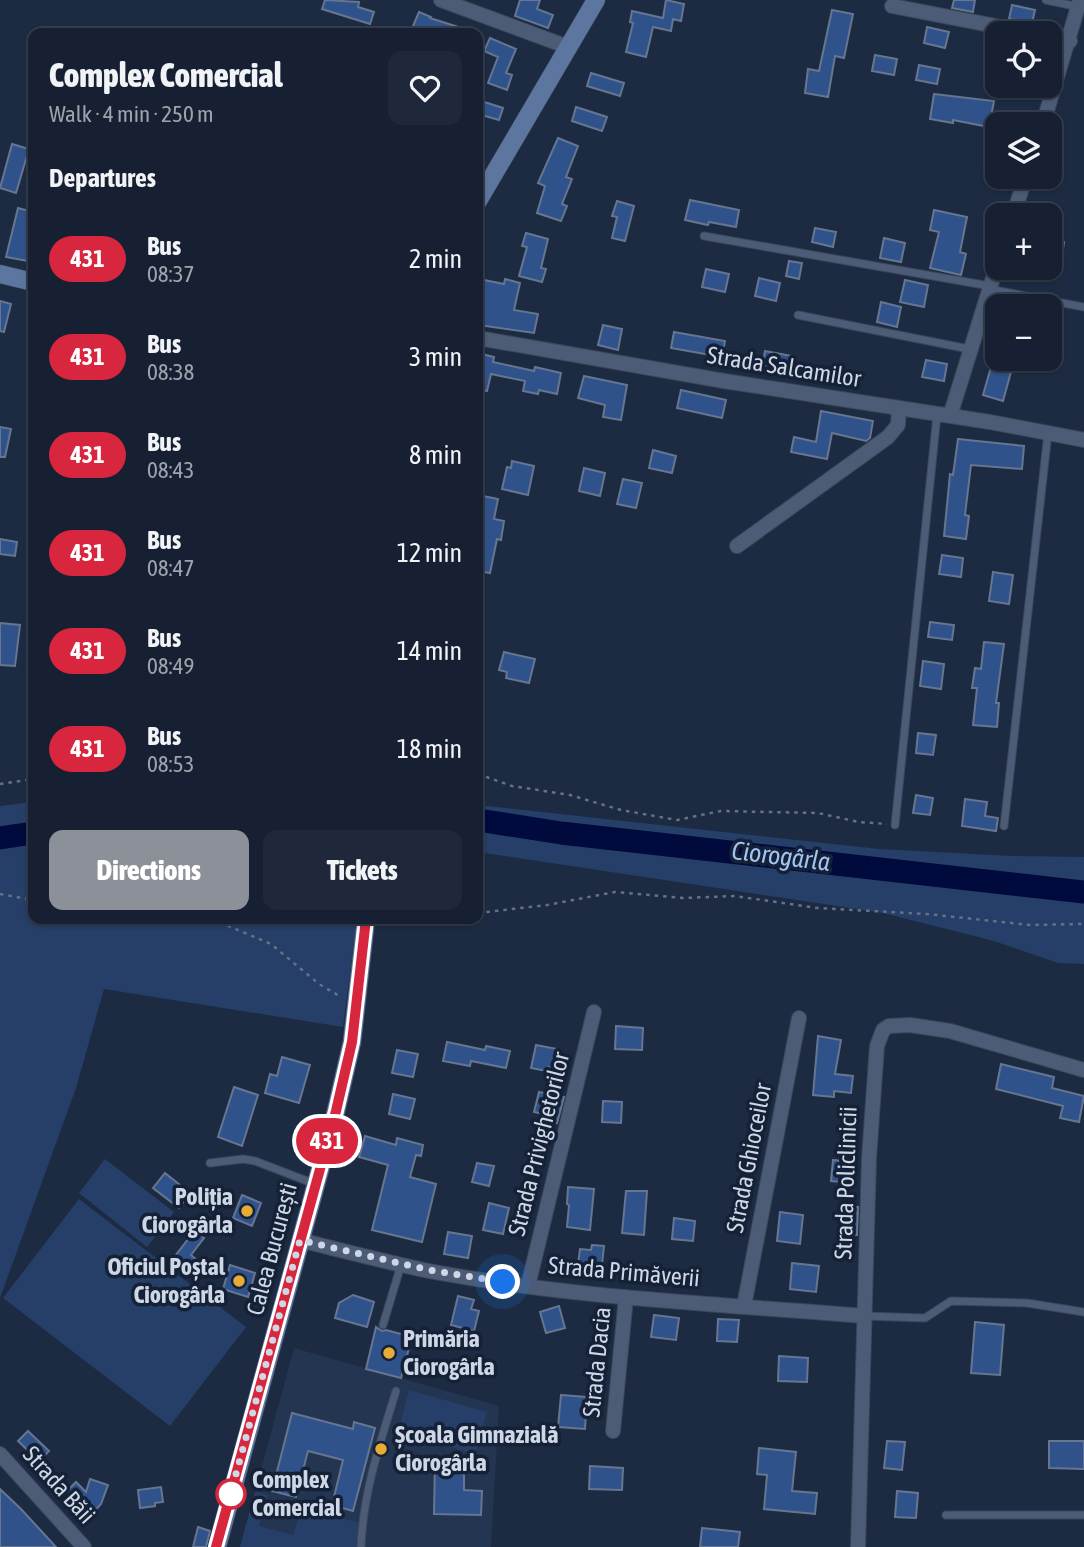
<!DOCTYPE html>
<meta charset="utf-8">
<style>
:root{--surface:#162032;--page:#1f283a;--text:#f1f3f6;--muted:#9ea3ac;--line:#353e4d;--accent:#8c9099}
body{margin:0;font-family:"Asap Condensed",sans-serif;background:var(--page);color:var(--text);height:100vh;display:flex;flex-direction:column;font-size:26px;white-space:nowrap}
*{box-sizing:border-box;margin:0}
p{font-size:23px;color:var(--muted)}
.icon{flex:none;width:38px;height:38px;fill:none;stroke:currentColor;stroke-width:2;stroke-linecap:round;stroke-linejoin:round}
.map{position:relative;flex:1;overflow:hidden}
.side{position:absolute;left:28px;top:28px;width:455px;height:896px;display:flex;flex-direction:column;background:var(--surface);border-radius:14px;box-shadow:0 2px 5px #0004,0 0 0 2px var(--line)}
.side>*{flex:none}
.badge{padding:0 14px;border-radius:23px;font-size:24px;line-height:46px}
.buttons{position:absolute;left:985px;top:21px;display:grid;gap:14px}
.buttons a{display:grid;place-items:center;width:77px;height:77px;border-radius:14px;background:var(--surface);box-shadow:0 2px 5px #0004,0 0 0 2px var(--line);font-size:35px}
.you{position:absolute;width:35px;height:35px;margin:-18px;border:5px solid #fff;border-radius:50%;background:#1a73e8;box-shadow:0 0 0 10px #1a73e833}
.map>.badge{position:absolute;translate:-50% -50%;box-shadow:0 0 0 4px #fff}
h2{padding:0 21px;font-size:26px;line-height:63px}
.round{display:grid;place-items:center;flex:none;width:74px;height:74px;border-radius:14px;background:var(--page)}
.head{display:flex;align-items:center;justify-content:space-between;height:119px;padding:0 21px}
h1{font-size:33px;font-weight:800;line-height:52px}
.button{display:flex;gap:14px;margin-top:auto;padding:14px 21px}
.button a{flex:1;height:80px;border-radius:14px;background:var(--accent);color:#fff;font-size:28px;font-weight:800;line-height:80px;text-align:center}
.button a+a{background:var(--page);color:var(--text)}
ul{padding:0;list-style:none}
li{display:flex;align-items:center;gap:21px;height:98px;padding:0 21px}
li div{flex:1}
li b{display:block;font-size:26px}
li em{font-style:normal}
li .badge{min-width:77px;font-weight:700;text-align:center}
.map>svg:first-child{display:block}
.built{fill:#233551}
.green{fill:#263f68}
.lines{fill:none;stroke-linecap:round;stroke-linejoin:round}
.river{stroke:#000a3d;stroke-width:23}
.building{fill:#30528a;stroke:#667691;stroke-width:2}
.lane-casing{stroke:#3b4659;stroke-width:9}
.street-casing{stroke:#3b4659;stroke-width:16}
.secondary-casing{stroke:#3b4659;stroke-width:19}
.path{stroke:#657185;stroke-width:2.5;stroke-dasharray:3.5 5;stroke-linecap:butt}
.lane{stroke:#4d5c76;stroke-width:7}
.street{stroke:#4d5c76;stroke-width:14}
.secondary{stroke:#5d769f;stroke-width:18}
.line-casing{stroke:#fff;stroke-width:16}
.line{stroke:#d7263d;stroke-width:10}
.walk{stroke:#ced7e6;stroke-width:7;stroke-dasharray:0 12.6}
.poi-dot{fill:#e7ac36;stroke:#142137;stroke-width:2.5}
.stop-dot{fill:#fff;stroke:#d7263d;stroke-width:3.5}
.labels{text-anchor:middle;stroke-width:7;stroke-linejoin:round;paint-order:stroke}
.street-label{font-size:24px;fill:#ced7e6;stroke:#142137}
.poi-label{font-size:24px;font-weight:bold;fill:#ced7e6;stroke:#142137;text-anchor:end}
.stop-label{font-size:24px;font-weight:bold;fill:#ced7e6;stroke:#142137;text-anchor:start}
.water-label{font-size:26px;font-style:italic;fill:#a4c3f5;stroke:#142137}
</style>
<div class="map">
<svg width="1084" height="1547" viewBox="0 0 1084 1547">
<rect width="100%" height="100%" fill="#1d2b42"/>
<path class="built" d="M294 1348 499 1406 491 1547H240Z"/>
<path class="green" d="M33 802V919H355V934L343 1027 104 989 76 1088 0 1298V806Z
M478 805 879 849 1012 856 1084 857V964L1058 963 994 941 883 913 478 852Z
M105 1159 174 1212 147 1247 79 1193Z
M79 1199 246 1327 170 1426 3 1298Z
M409 1390 487 1412 475 1454 398 1432Z
M255 1492 268 1495 259 1526 293 1535 301 1509 358 1522 357 1547H240Z"/>
<g class="lines">
<path class="river" d="M478 820 561 833 1084 892
M0 838 33 833"/>
</g>
<path class="building" d="M325 0 359 2 358 7 374 12 370 24 322 9Z
M520 0H540L537 9 553 15 548 28 515 16Z
M666 0 684 4 681 21 673 19 671 31 653 27 646 57 626 52 633 23 630 22 632 11 663 18Z
M954 0H975L973 12 952 8Z
M1012 5 1035 10 1032 23 1009 19Z
M832 10 853 14 844 58 835 56 828 97 805 93 808 69 819 71Z
M419 12 431 17 430 18 471 31V33H410Z
M927 27 949 32 945 48 924 43Z
M490 38 516 49 506 73 512 75 507 90 488 83 498 57 484 51Z
M875 55 897 59 894 75 872 71Z
M919 65 940 69 937 84 916 80Z
M591 73 624 83 620 96 587 86Z
M934 94 994 101 989 127 953 120V123L930 119Z
M478 100 503 108 499 120 478 114Z
M576 107 607 117 602 131 572 121Z
M558 138 578 146 566 177 572 179 562 204 567 206 561 221 537 213 545 186 538 183Z
M12 144 29 149 16 193 0 188Z
M690 200 739 210 736 227 709 222 708 225 685 220Z
M617 201 634 206 625 241 612 238 617 217 612 216Z
M18 208 33 212V262L6 257Z
M934 210 967 217 960 252 966 254 961 275 930 268 939 232 930 230Z
M815 228 836 232 833 247 812 242Z
M526 233 548 239 541 268 546 269 542 282 519 276 527 247 522 246Z
M884 238 905 243 901 262 880 258Z
M1050 240 1064 242 1061 264 1050 263Z
M789 261 802 263 799 279 786 276Z
M706 269 729 274 725 292 702 287Z
M759 278 780 283 776 301 755 296Z
M505 279 520 283 514 310 538 314 534 333 478 325V302L484 280 504 284Z
M905 280 928 285 924 307 900 302Z
M0 301 11 304 4 332 0 331Z
M881 302 901 307 897 327 877 322Z
M1050 307 1062 309 1055 345H1050Z
M603 325 622 329 618 350 598 345Z
M674 332 725 341 722 357 671 348Z
M765 351 792 356 789 372 762 367Z
M478 353 494 357 493 362 534 371 535 367 561 373 557 394 539 390 538 394 523 391 525 381 491 374 487 391 478 389Z
M926 360 947 364 944 381 922 377Z
M991 367 1011 372 1003 401 983 395Z
M584 376 627 385 621 420 603 417 605 405 578 398Z
M681 390 726 400 722 418 677 408Z
M821 411 873 421 870 438 866 441 832 433 827 459 791 452 794 437 816 442Z
M0 427 11 429 5 457H0Z
M958 439 1024 446 1022 469 971 465 965 515 969 516 966 539 944 536 950 474 953 475Z
M653 450 676 456 672 473 649 468Z
M512 461 534 466 528 495 502 489 507 467 511 468Z
M584 468 605 473 600 496 579 491Z
M623 479 642 483 636 508 617 504Z
M478 495 498 499 494 519 504 521 501 540 497 539 490 573 478 571Z
M0 539 17 542 15 556 0 554Z
M942 555 963 558 961 577 939 574Z
M993 572 1013 575 1009 604 989 601Z
M930 622 954 625 952 640 928 637Z
M0 623 20 625 15 666 0 665Z
M984 642 1004 644 996 703H999L997 727 973 725 977 688H972L975 668 981 669Z
M504 652 535 659 529 683 506 678 507 672 499 670Z
M923 661 944 664 941 689 920 686Z
M918 733 936 735 933 755 916 753Z
M916 795 933 798 930 815 913 813Z
M965 799 987 802 985 816 998 818 996 831 962 826Z
M616 1026 643 1028 642 1050 615 1049Z
M818 1036 841 1040 835 1074 853 1076 851 1093 834 1091V1097L813 1095Z
M447 1042 485 1050 486 1046 510 1051 506 1068 471 1061 470 1066 443 1061Z
M536 1045 557 1049 552 1068 548 1067 547 1071 531 1068Z
M397 1050 418 1054 413 1077 392 1073Z
M282 1057 310 1065 299 1103 265 1093 270 1074 277 1076Z
M1001 1064 1054 1077 1052 1088 1084 1096 1079 1122 1060 1118 1063 1106 996 1089Z
M234 1087 258 1095 242 1146 218 1137Z
M539 1092 564 1097 557 1123 543 1120 544 1114 534 1112Z
M393 1094 415 1099 410 1119 389 1114Z
M603 1101 622 1102 621 1123 602 1122Z
M365 1136 396 1145 397 1138 423 1145 421 1156 416 1155 410 1177 436 1184 422 1242 372 1230 388 1165 359 1157Z
M833 1160 855 1162 853 1183 831 1181Z
M477 1163 494 1166 489 1186 472 1182Z
M165 1173 190 1193 179 1208 153 1188Z
M568 1187 594 1189 590 1230 567 1227 569 1205 567 1204Z
M626 1191H647L644 1235 622 1233Z
M242 1195 261 1203 252 1226 233 1218Z
M489 1203 509 1208 503 1234 483 1230Z
M844 1206 858 1207 857 1235 842 1234Z
M780 1212 803 1215 800 1244 777 1241Z
M674 1218 695 1221 693 1241 672 1239Z
M197 1219 208 1227 201 1236 204 1238 191 1255 197 1260 190 1268 175 1256 192 1234 188 1231Z
M448 1232 472 1236 468 1258 444 1254Z
M592 1245 604 1246 601 1274 577 1272 580 1249 591 1250Z
M792 1263 819 1266 816 1292 790 1289Z
M230 1265 255 1273 248 1297 223 1289Z
M353 1295 374 1302 367 1327 335 1318 339 1303Z
M458 1296 474 1300 471 1309 479 1311 474 1331 451 1325Z
M559 1306 565 1328 546 1333 540 1312Z
M654 1315 679 1318 676 1340 651 1337Z
M718 1319 739 1320 737 1342 717 1341Z
M975 1322 1004 1325 1000 1375 971 1373Z
M376 1327 382 1331 386 1330 412 1337 401 1378 366 1369Z
M779 1356 808 1358 807 1382 778 1381Z
M561 1395 587 1397 585 1429 558 1427Z
M292 1413 353 1429 354 1422 375 1428 353 1511 332 1505 343 1460 308 1451 296 1497 272 1491Z
M28 1431 49 1451 39 1461 18 1441Z
M887 1441 905 1442 902 1470 884 1468Z
M1049 1441H1084V1469L1049 1468Z
M759 1448 796 1452 792 1491 817 1493 815 1514 764 1509 767 1475 757 1474Z
M435 1461H464V1490L482 1491 481 1515 434 1514Z
M590 1466 623 1468 622 1490 589 1489Z
M90 1479 108 1485 101 1504 91 1515 67 1491 76 1482 86 1492Z
M161 1487 163 1502 155 1503V1506L140 1508 138 1490Z
M0 1489 21 1509 56 1547H0Z
M897 1491 918 1493 916 1518 895 1517Z
M198 1527 210 1531 206 1547H193Z
M702 1528 740 1532 738 1547H700Z"/>
<g class="lines">
<defs>
<path id="lane" d="M1046 0 1079 7
M704 236 990 286
M989 289 1084 307
M798 315 969 349
M895 825 937 415
M1004 826 1048 433
M210 1163 243 1159 255 1161 315 1184
M864 1316 925 1318 951 1301 1027 1303 1084 1312
M383 1325 401 1265
M946 1515H1084
M361 1547C363 1493 380 1443 396 1391"/>
<path id="street" d="M441 0 568 47
M892 6 1032 33
M1050 37 1070 41
M1043 124 1080 0
M1013 215 1026 177
M478 338 724 381 990 422 1084 440
M950 416 998 262
M737 546 888 437 898 425 899 408
M300 1240C343 1251 386 1262 429 1271 572 1298 719 1304 864 1316
M528 1286 594 1012
M744 1306 799 1018
M613 1431 626 1297
M0 1454 84 1547
M858 1547 869 1158 877 1046 883 1030 889 1026 910 1025 950 1031 1084 1070"/>
<path id="secondary" d="M478 201 596 0
M0 274 33 282
M217 1547 336 1111 352 1042 366 919"/>
</defs>
<use href="#lane" class="lane-casing"/>
<use href="#street" class="street-casing"/>
<use href="#secondary" class="secondary-casing"/>
<path class="path" d="M478 774 512 786 570 795 621 810 677 820 721 811 818 813 859 822 887 824
M0 784 33 779
M0 894 33 900
M478 913 547 905 615 892 683 898 735 896 817 908 927 914 1030 925 1084 924
M212 919 271 944 319 984 341 997"/>
<use href="#lane" class="lane"/>
<use href="#street" class="street"/>
<use href="#secondary" class="secondary"/>
</g>
<g class="lines">
<defs>
<path id="line" d="M216 1547 336 1111 352 1042 366 919"/>
</defs>
<use href="#line" class="line-casing"/>
<use href="#line" class="line"/>
<path class="walk" d="M231 1494 230 1496 300 1240 429 1270 503 1282"/>
</g>
<g class="poi-dot">
<circle cx="247" cy="1211" r="7"/>
<circle cx="239" cy="1281" r="7"/>
<circle cx="389" cy="1353" r="7"/>
<circle cx="381" cy="1449" r="7"/>
</g>
<circle class="stop-dot" cx="231" cy="1494" r="14"/>
<g class="labels">
<g class="street-label">
<text transform="translate(784 367) rotate(9)" y="8">Strada Salcamilor</text>
<text transform="translate(539 1144) rotate(-76)" y="8">Strada Privighetorilor</text>
<text transform="translate(749 1158) rotate(-79)" y="8">Strada Ghioceilor</text>
<text transform="translate(846 1183) rotate(-88)" y="8">Strada Policlinicii</text>
<text transform="translate(272 1249) rotate(-75)" y="8">Calea București</text>
<text transform="translate(624 1272) rotate(5)" y="8">Strada Primăverii</text>
<text transform="translate(597 1362) rotate(-84)" y="8">Strada Dacia</text>
<text transform="translate(59 1485) rotate(48)" y="8">Strada Băii</text>
</g>
<g class="poi-label">
<text x="233" y="1205">Poliția<tspan x="233" dy="28">Ciorogârla</tspan></text>
<text x="225" y="1275">Oficiul Poștal<tspan x="225" dy="28">Ciorogârla</tspan></text>
<text x="403" y="1347" text-anchor="start">Primăria<tspan x="403" dy="28">Ciorogârla</tspan></text>
<text x="395" y="1443" text-anchor="start">Școala Gimnazială<tspan x="395" dy="28">Ciorogârla</tspan></text>
</g>
<g class="stop-label">
<text x="252" y="1488">Complex<tspan x="252" dy="28">Comercial</tspan></text>
</g>
<g class="water-label">
<text transform="translate(781 856) rotate(7)" y="9">Ciorogârla</text>
</g>
</g>
</svg>
<div class="buttons">
<a><svg class="icon" aria-label="locate" viewBox="0 0 24 24"><circle cx="12" cy="12" r="6"/><path d="M12 2v4M12 18v4M2 12h4M18 12h4"/></svg></a>
<a><svg class="icon" aria-label="layers" viewBox="0 0 24 24"><path d="M12 4l9 5-9 5-9-5zM3 14l9 5 9-5"/></svg></a>
<a>+</a>
<a>−</a>
</div>
<div class="you" style="left:503px;top:1282px"></div>
<b class="badge" style="left:327px;top:1141px;background:#d7263d;color:#fff">431</b>
<section class="side">
<div class="head"><div><h1>Complex Comercial</h1><p>Walk · 4 min · 250 m</p></div><a class="round"><svg class="icon" aria-label="heart" viewBox="0 0 24 24"><path d="M12 20l-8-8c-3-5 5-10 8-4 3-6 11-1 8 4z"/></svg></a></div>
<h2>Departures</h2>
<ul>
<li><span class="badge" style="background:#d7263d;color:#fff">431</span><div><b>Bus</b><p>08:37</p></div><em>2 min</em></li>
<li><span class="badge" style="background:#d7263d;color:#fff">431</span><div><b>Bus</b><p>08:38</p></div><em>3 min</em></li>
<li><span class="badge" style="background:#d7263d;color:#fff">431</span><div><b>Bus</b><p>08:43</p></div><em>8 min</em></li>
<li><span class="badge" style="background:#d7263d;color:#fff">431</span><div><b>Bus</b><p>08:47</p></div><em>12 min</em></li>
<li><span class="badge" style="background:#d7263d;color:#fff">431</span><div><b>Bus</b><p>08:49</p></div><em>14 min</em></li>
<li><span class="badge" style="background:#d7263d;color:#fff">431</span><div><b>Bus</b><p>08:53</p></div><em>18 min</em></li>
</ul>
<div class="button"><a>Directions</a><a>Tickets</a></div>
</section>
</div>
